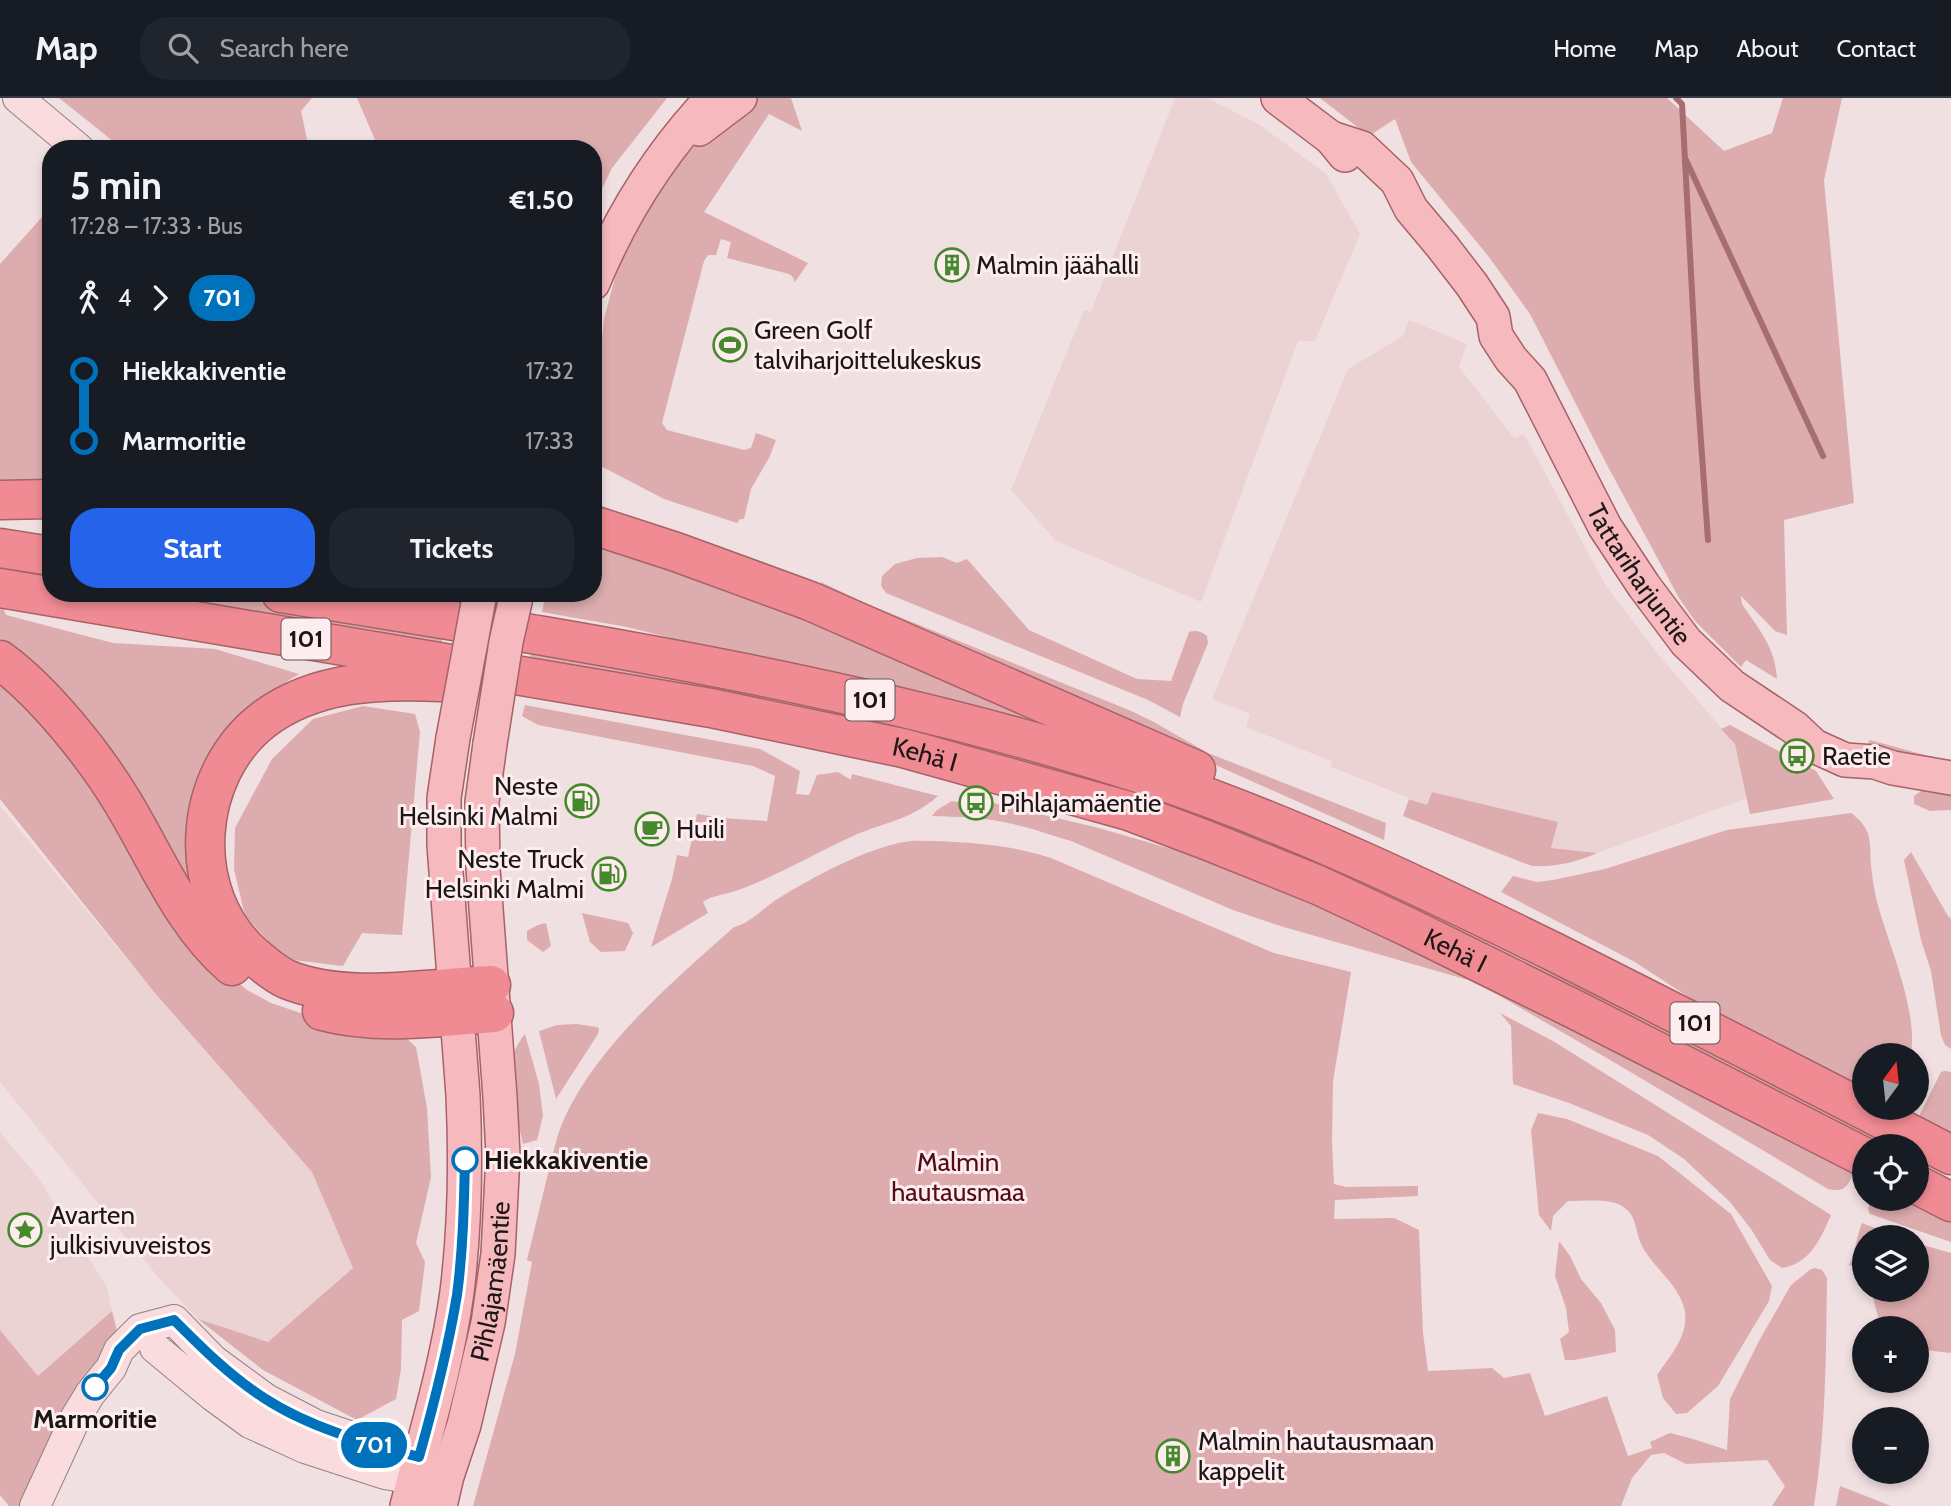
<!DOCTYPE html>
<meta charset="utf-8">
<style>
:root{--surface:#171b24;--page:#20242c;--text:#f1f3f6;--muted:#9ea1a6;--line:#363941;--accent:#2563eb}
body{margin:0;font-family:Cabin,sans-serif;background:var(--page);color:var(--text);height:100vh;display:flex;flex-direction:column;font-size:26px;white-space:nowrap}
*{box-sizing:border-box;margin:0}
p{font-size:23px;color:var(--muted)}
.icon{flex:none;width:38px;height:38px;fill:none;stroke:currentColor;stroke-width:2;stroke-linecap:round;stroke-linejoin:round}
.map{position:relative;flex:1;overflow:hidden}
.side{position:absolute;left:42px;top:42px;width:560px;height:462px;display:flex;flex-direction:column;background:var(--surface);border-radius:28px;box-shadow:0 4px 10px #0003}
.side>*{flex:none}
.badge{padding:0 14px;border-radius:23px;font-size:24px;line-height:46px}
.needle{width:46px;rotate:15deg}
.controls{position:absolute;left:1852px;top:945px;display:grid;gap:14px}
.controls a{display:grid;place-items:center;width:77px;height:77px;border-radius:50%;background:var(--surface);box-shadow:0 4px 10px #0003;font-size:35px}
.map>.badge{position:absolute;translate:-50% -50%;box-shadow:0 0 0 4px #fff}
.legs{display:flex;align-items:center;gap:10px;height:77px;padding:0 28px;font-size:23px}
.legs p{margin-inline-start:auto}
.head{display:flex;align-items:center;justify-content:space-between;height:119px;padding:0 28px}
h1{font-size:38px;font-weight:700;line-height:52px}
.primary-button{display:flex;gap:14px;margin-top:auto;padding:14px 28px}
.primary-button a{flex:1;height:80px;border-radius:28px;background:var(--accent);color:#fff;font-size:28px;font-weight:700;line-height:80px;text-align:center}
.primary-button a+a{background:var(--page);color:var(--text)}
ul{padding:0 28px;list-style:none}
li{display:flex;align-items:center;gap:24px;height:70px;font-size:26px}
li i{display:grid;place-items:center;width:10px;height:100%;margin:0 9px;background:currentColor}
li i::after{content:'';width:18px;height:18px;margin:-9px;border:5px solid;border-radius:50%;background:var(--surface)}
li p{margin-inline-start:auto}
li:first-child i{background:linear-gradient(#0000 50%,currentColor 0)}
li:last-child i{background:linear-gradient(currentColor 50%,#0000 0)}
header{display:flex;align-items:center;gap:42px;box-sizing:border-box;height:98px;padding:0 35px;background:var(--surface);border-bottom:2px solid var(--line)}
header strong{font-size:33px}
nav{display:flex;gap:38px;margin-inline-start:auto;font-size:24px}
.search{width:490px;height:63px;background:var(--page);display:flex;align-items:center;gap:18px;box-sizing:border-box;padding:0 24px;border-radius:28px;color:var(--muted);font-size:26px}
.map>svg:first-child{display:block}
.built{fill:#ebd2d3}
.green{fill:#ddacae}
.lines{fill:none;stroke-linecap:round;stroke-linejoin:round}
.stream{stroke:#a76e72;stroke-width:6}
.secondary-casing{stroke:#908282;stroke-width:32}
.primary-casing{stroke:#a66267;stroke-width:36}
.highway-casing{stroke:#a66267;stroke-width:41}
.secondary{stroke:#fadcdf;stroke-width:30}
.primary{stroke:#f6b9be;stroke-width:33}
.highway{stroke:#f08b93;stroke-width:38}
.primary-bridge-casing{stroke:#a66267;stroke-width:36;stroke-linecap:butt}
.primary-bridge{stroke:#f6b9be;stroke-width:33}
.line-1-casing{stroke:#fff;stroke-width:16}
.line-1{stroke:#0072bc;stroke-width:10}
.stop-1-dot{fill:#fff;stroke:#0072bc;stroke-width:3.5}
.labels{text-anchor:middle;stroke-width:6;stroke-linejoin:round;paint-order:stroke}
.shield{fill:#feedee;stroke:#605657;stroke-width:2}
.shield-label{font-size:24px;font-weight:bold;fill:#1c1616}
.poi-label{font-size:26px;fill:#1c1616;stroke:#feedee;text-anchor:start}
.street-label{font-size:26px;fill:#1c1616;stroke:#feedee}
.stop-label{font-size:26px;font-weight:bold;fill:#1c1616;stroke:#feedee;text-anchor:start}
.park-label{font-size:26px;fill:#520c1a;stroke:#feedee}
</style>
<header>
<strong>Map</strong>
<div class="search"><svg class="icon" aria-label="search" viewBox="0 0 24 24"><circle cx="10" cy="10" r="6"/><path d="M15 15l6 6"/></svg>Search here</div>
<nav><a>Home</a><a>Map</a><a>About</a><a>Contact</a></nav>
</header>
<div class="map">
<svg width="1951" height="1408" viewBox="0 0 1951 1408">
<rect width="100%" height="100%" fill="#f1e0e1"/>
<path class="built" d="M1175 0H1207L1260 27 1326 76 1360 136 1315 243H1298L1201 504 1056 443 1011 392 1084 212 1091 214Z
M1409 222 1467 246 1459 269 1514 340 1524 336 1606 488 1658 556 1735 646 1747 700 1597 755 1551 750 1557 724 1432 694 1427 707 1331 669V663L1246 629 1250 616 1212 601 1348 271 1403 238Z
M0 708 154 894 312 1074 353 1170 268 1244 198 1221 158 1179 0 984Z
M0 1034 39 1081 107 1189 112 1213 38 1278 0 1232Z"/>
<path class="green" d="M59 0H312L301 13 309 51H123Z
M357 0H667L612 70 593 109V51H379Z
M752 0H791L802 33 769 16 704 114 808 165 795 184 792 178 789 176 727 160 731 144 721 141 716 157H708L704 163 662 325 667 332 744 352 751 350 756 335 776 342 769 360 751 391 744 421H740L737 425 664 401 593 364V316L600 292 593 290V282L601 254 604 221 620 161 668 75 700 43Z
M1320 0H1667L1724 53 1772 35 1783 0H1842L1824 82 1854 405 1784 422 1787 537 1775 533 1741 498 1742 506C1759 532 1775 548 1777 581L1746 562 1741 569 1695 523 1679 500 1606 365 1530 216 1489 159 1411 64 1395 21 1369 38Z
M51 109V390L0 392V166Z
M593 443 761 499 1067 633 738 557 627 529 542 514 546 495H593Z
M942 459 957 465 967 461 1029 532 1137 581 1171 583 1189 534C1196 532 1201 533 1207 538L1208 545 1183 606 1180 619 1148 602 886 495 881 488 882 478 895 466 917 460Z
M821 484 865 505 1129 612 1152 623 1208 655 1386 725 1384 742 818 490Z
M124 495H203L444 534 441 548Z
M0 502 6 517 113 545 215 551 299 576 264 598 193 781 183 787 0 548Z
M532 548 720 582 1063 666 1336 766 1902 1048H1872L1332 777 530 563Z
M0 578 39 614 230 878 247 892 271 905 327 924 405 939 416 949 427 1010 431 1079 416 1145 425 1164 419 1213 402 1222 401 1271 396 1301 357 1322 263 1272 198 1221 268 1244 353 1170 312 1074 154 894 0 701Z
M525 607 760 651 800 673 796 696 809 697 817 677 838 674 851 682 852 676 938 698C910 723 883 724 851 739 818 754 787 772 754 786 745 789 737 793 728 795 719 798 711 798 703 804L708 815 651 849 672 781 677 757 688 759 697 716 722 720 767 723 775 678 753 668 538 627 522 618Z
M363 608 415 616 420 634 402 837 362 835 343 868 285 861 245 818 234 771 235 730 272 661 313 621Z
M1730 627 1816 673 1834 701 1750 716 1735 646 1721 631Z
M1870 642 1925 657 1951 662V669L1875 648 1868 645Z
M1931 691H1951V712L1930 713 1914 706V698L1921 693Z
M1432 694 1558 724 1551 750 1597 755C1575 765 1555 769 1532 768L1403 718 1409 701 1427 707Z
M952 703 991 711 993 705 1095 729 1189 756 1311 806 1392 841 1855 1073C1847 1087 1847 1095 1828 1091L1605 959 1498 897 1468 882 1277 827 1233 812 1071 743C1050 737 1029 729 1008 725 983 719 957 719 932 718L937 712Z
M1851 715C1859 721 1864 726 1868 736 1871 745 1870 757 1871 768 1872 778 1874 789 1876 800 1888 847 1918 909 1911 957H1864V994L1696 904 1635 864 1501 794 1513 778 1537 784 1553 782 1605 771 1727 732Z
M936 743C978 745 1011 747 1051 760L1274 855 1351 874 1333 983 1332 1043 1334 1086 1346 1089 1418 1088V1098L1335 1102 1334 1121 1394 1120 1419 1132 1423 1235 1428 1273 1492 1270 1504 1280 1530 1275 1545 1318 1607 1298 1628 1358 1652 1350 1650 1344 1670 1335 1693 1341 1727 1352 1730 1301 1759 1243 1791 1187 1811 1171 1815 1170 1822 1172 1827 1180C1826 1256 1826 1333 1814 1408H1772L1785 1388 1767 1362 1686 1366 1664 1355 1651 1357 1632 1380 1621 1408H473L515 1256 532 1164 527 1162C535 1130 542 1099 550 1068 554 1052 557 1036 564 1021 598 946 674 883 734 829 751 825 764 809 779 800 813 779 865 751 904 744 914 742 926 743 936 743Z
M1911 754 1948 818 1951 821V951L1945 947 1941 937 1931 873 1921 842 1904 762Z
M582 815 628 825 633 835 625 853 601 854 590 844Z
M546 825 551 848 543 854 527 842V833L538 827Z
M1500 915 1553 943 1831 1117C1821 1140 1810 1166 1782 1170L1770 1162 1751 1131 1730 1104 1684 1061 1648 1037 1569 1005 1513 986 1511 928Z
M577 926 596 929 599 930 598 936 556 1001 539 933 557 927Z
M525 936 539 986 543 1018 537 1042 523 1046C515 1010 498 968 525 936Z
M1945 973 1951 974V1038L1917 1022 1941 974Z
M1538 1015 1567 1021 1658 1058 1731 1116 1772 1188 1769 1203 1718 1288 1687 1315 1676 1316 1663 1300 1657 1277C1670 1258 1688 1239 1685 1214 1681 1188 1652 1169 1641 1146 1635 1132 1637 1117 1622 1108 1610 1100 1583 1103 1568 1103L1553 1118 1551 1133 1539 1117 1531 1032Z
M1872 1101H1910L1951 1123V1144L1870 1116 1868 1111Z
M1862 1125 1898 1139H1864V1172L1849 1167C1856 1154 1856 1139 1862 1125Z
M1559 1143 1570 1158 1581 1181 1601 1205 1615 1232 1616 1254 1574 1262H1565L1560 1241 1569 1234 1566 1210 1555 1178Z
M1916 1145 1951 1155V1255L1916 1251V1230H1881L1871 1192H1916Z
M112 1213 117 1233 54 1328 21 1408H9L0 1397V1232L38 1278Z
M1840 1388 1891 1408H1836Z"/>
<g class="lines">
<path class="stream" d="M1676 0 1682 6 1697 287 1708 442
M1686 62 1823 358"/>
<defs>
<path id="secondary" d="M18 0 79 51
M174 1222 213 1262 266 1301 316 1327 373 1346 420 1359 438 1372
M155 1250 213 1298 250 1325 305 1350 385 1376 414 1381 437 1379
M35 1408 76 1319 90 1296 111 1270 119 1252 140 1231 174 1222"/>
<g id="primary">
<path d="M1278 0 1331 40 1345 57"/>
<path d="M699 31 740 0"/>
<path id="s1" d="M1331 40 1362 50 1397 83 1411 111 1442 148 1472 187 1493 219 1496 238 1511 261 1530 282 1605 429 1644 488 1686 544 1732 588 1795 630 1814 648 1845 662 1875 664 1893 670 1951 680"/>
<path d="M593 185C621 117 661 54 712 0"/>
<path d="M407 1408C425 1338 447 1267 457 1194 465 1129 466 1063 463 997L444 747V700L453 640"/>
<path id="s2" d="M440 1408 447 1378 464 1327 488 1225 498 1156 503 1057 500 999 483 770 482 704 490 646"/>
</g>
<g id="highway">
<path d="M0 402 51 401"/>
<path d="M593 427 676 454 810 503 1196 672"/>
<path d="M0 450 51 458"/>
<path id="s3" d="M0 490 711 610 903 650 1129 713 1206 742 1318 787 1408 829 1580 914 1864 1059"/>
<path d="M281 495C571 542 864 586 1144 677 1286 724 1420 788 1554 854 1687 921 1819 988 1951 1057"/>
<path d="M0 562C44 594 94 657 122 703 156 759 182 825 232 868"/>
<path d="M441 584C380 581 314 583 263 622 192 677 184 795 252 856 262 865 274 875 286 881 346 906 427 890 491 887"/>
<path d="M322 913C379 928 436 919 494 915"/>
<path d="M1916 1086 1951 1104"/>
</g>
</defs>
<use href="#secondary" class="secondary-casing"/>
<use href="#primary" class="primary-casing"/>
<use href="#highway" class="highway-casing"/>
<use href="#secondary" class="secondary"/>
<use href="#primary" class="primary"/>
<use href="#highway" class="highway"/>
<defs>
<path id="primary-bridge" d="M453 640 480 495
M490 646 506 544 517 495"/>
</defs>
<use href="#primary-bridge" class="primary-bridge-casing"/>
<use href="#primary-bridge" class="primary-bridge"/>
</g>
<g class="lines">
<defs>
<path id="line-1" d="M95 1289 111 1270 119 1252 140 1231 174 1222C202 1250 230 1278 264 1300 310 1330 366 1345 419 1359 434 1306 448 1251 457 1197 463 1152 464 1107 465 1062"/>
</defs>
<use href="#line-1" class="line-1-casing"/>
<use href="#line-1" class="line-1"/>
</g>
<defs>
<symbol id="building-ring" viewBox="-11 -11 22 22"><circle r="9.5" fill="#feedee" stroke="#46892c" stroke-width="1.5"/><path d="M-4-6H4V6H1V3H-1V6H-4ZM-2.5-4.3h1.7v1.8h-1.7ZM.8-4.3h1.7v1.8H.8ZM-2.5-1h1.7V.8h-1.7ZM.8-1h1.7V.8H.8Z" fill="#46892c"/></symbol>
<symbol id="stadium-ring" viewBox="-11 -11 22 22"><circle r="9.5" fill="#feedee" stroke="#46892c" stroke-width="1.5"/><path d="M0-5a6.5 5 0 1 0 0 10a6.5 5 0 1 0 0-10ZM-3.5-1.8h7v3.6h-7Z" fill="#46892c"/></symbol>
<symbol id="bus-ring" viewBox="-11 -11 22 22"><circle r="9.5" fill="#feedee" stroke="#46892c" stroke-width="1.5"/><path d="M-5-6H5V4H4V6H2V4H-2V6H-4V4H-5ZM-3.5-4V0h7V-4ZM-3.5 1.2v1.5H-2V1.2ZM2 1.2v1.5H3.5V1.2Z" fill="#46892c"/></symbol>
<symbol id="fuel-ring" viewBox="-11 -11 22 22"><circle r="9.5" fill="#feedee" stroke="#46892c" stroke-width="1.5"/><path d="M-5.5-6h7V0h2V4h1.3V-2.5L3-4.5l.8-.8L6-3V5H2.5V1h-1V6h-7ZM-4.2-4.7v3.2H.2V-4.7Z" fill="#46892c"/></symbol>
<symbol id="cafe-ring" viewBox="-11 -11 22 22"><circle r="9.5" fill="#feedee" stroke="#46892c" stroke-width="1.5"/><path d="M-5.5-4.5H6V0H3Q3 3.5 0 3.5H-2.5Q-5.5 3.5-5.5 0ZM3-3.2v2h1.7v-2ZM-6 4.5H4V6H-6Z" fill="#46892c"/></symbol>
<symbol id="sight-ring" viewBox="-11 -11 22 22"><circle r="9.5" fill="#feedee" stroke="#46892c" stroke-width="1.5"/><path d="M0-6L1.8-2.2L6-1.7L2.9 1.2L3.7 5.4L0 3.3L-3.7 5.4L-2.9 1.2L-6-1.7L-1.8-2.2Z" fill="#46892c"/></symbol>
</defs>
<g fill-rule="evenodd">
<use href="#building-ring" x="933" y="148" width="38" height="38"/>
<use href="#stadium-ring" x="711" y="228" width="38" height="38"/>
<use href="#bus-ring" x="1778" y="639" width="38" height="38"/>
<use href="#fuel-ring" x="563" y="684" width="38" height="38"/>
<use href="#bus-ring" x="957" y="686" width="38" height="38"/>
<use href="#cafe-ring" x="633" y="712" width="38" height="38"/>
<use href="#fuel-ring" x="590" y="757" width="38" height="38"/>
<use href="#sight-ring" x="6" y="1113" width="38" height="38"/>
<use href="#building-ring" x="1154" y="1339" width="38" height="38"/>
</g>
<g class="stop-1-dot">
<circle cx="465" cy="1062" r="12"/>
<circle cx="95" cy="1289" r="12"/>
</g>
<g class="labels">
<g class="shield">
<rect x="281.5" y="520.5" width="49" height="41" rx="5"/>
<rect x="845.5" y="581.5" width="49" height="41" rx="5"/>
<rect x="1670.5" y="904.5" width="49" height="41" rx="5"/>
</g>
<g class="shield-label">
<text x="306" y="549">101</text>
<text x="870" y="610">101</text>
<text x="1695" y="933">101</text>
</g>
<g class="poi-label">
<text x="976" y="176">Malmin jäähalli</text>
<text x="754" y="241">Green Golf<tspan x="754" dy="30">talviharjoittelukeskus</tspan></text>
<text x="1822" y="667">Raetie</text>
<text x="558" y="697" text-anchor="end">Neste<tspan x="558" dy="30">Helsinki Malmi</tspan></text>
<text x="1000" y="714">Pihlajamäentie</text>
<text x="676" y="740">Huili</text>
<text x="584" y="770" text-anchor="end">Neste Truck<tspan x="584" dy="30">Helsinki Malmi</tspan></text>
<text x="50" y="1126">Avarten<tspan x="50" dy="30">julkisivuveistos</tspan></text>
<text x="1198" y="1352">Malmin hautausmaan<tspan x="1198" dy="30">kappelit</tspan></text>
</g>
<g class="street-label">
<text dy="9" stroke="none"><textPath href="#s1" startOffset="546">Tattariharjuntie</textPath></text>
<text dy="9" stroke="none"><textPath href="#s3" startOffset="940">Kehä I</textPath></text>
<text dy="9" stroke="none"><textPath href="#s3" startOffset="1507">Kehä I</textPath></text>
<text dy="9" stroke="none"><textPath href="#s2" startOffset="231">Pihlajamäentie</textPath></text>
</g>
<g class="stop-label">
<text x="484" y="1071">Hiekkakiventie</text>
<text x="95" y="1330" text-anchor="middle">Marmoritie</text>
</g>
<g class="park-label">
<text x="958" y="1073">Malmin<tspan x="958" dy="30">hautausmaa</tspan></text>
</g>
</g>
</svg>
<div class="controls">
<a><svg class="needle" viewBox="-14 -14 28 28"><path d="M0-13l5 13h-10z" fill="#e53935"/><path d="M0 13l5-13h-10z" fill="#9ea1a6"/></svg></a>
<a><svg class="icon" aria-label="locate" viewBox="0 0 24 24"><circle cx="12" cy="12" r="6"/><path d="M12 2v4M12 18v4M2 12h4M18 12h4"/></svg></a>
<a><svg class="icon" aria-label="layers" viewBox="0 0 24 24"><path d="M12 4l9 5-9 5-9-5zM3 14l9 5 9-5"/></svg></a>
<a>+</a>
<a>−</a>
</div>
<b class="badge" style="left:374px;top:1347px;background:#0072bc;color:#fff">701</b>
<section class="side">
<div class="head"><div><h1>5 min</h1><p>17:28 – 17:33 · Bus</p></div><b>€1.50</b></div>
<div class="legs"><svg class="icon" aria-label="walk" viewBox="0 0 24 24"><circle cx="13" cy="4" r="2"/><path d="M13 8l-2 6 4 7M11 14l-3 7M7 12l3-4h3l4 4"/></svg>4<svg class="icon" aria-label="forward" viewBox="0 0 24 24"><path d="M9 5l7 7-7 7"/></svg><b class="badge" style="background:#0072bc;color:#fff">701</b></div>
<ul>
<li><i style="color:#0072bc"></i><b>Hiekkakiventie</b><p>17:32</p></li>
<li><i style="color:#0072bc"></i><b>Marmoritie</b><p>17:33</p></li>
</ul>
<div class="primary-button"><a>Start</a><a>Tickets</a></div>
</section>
</div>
